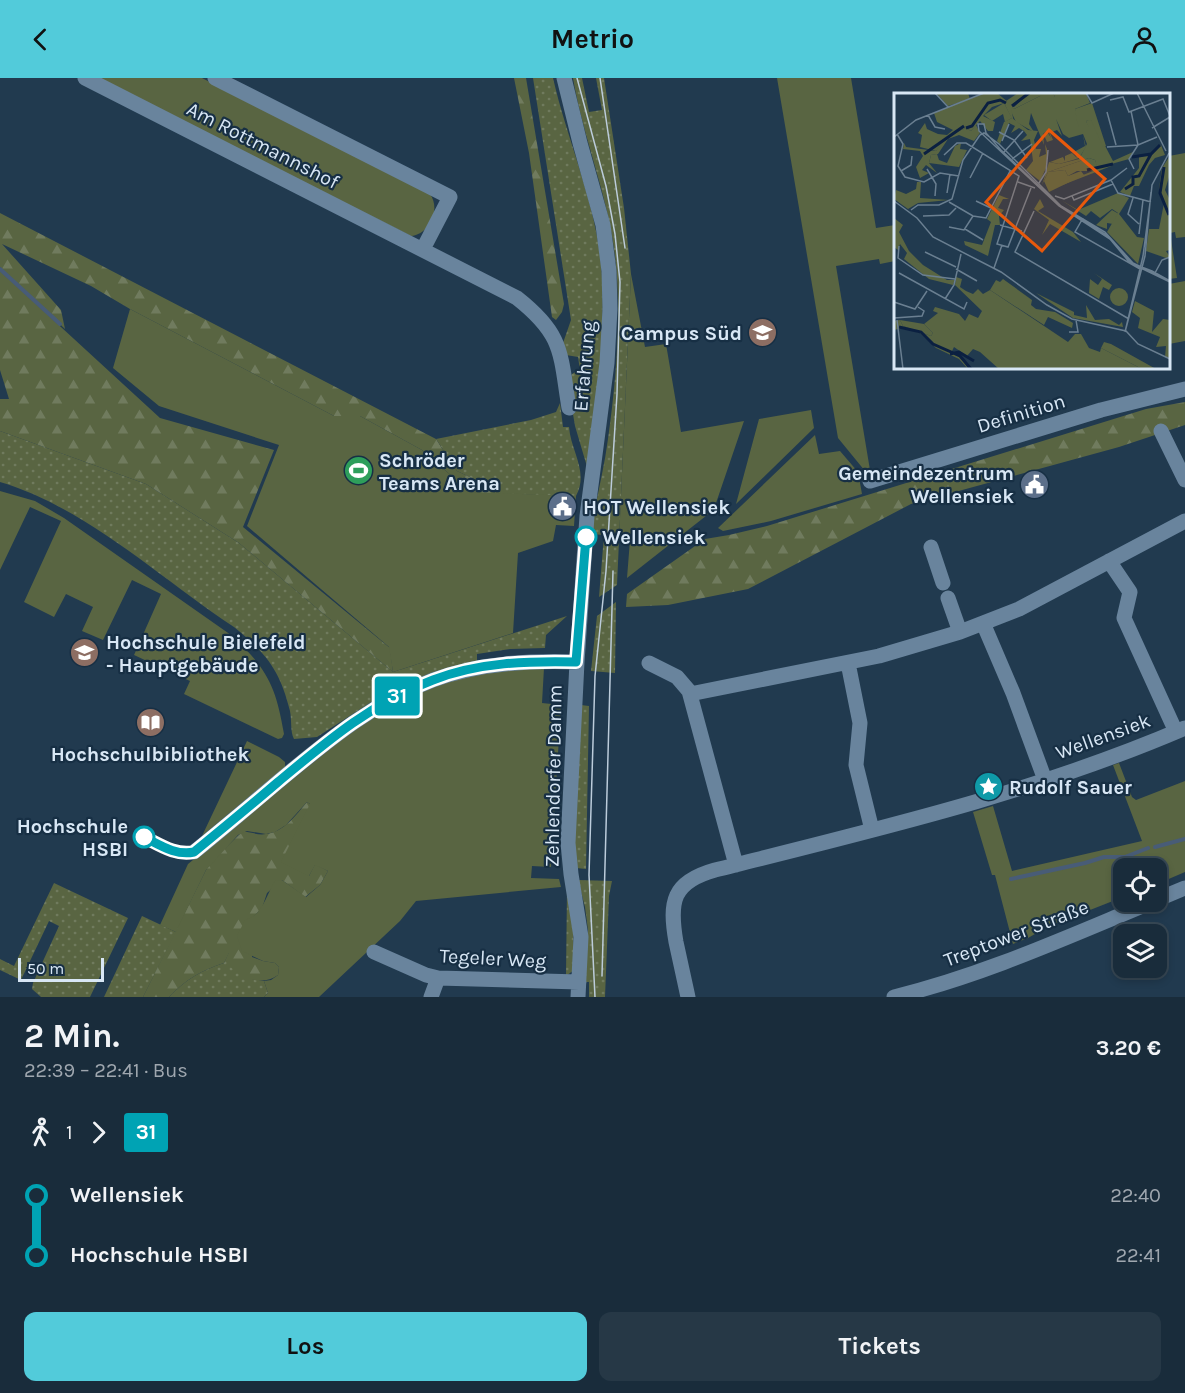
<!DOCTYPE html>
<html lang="de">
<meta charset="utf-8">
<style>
:root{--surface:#192c3b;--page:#263846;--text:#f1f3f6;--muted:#9fa7af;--line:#374855;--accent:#52cbda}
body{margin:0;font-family:Karla,sans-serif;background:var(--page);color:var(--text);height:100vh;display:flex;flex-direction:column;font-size:22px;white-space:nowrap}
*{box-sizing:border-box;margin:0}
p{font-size:20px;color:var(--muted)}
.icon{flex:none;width:33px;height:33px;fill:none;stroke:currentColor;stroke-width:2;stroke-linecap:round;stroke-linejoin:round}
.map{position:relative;height:919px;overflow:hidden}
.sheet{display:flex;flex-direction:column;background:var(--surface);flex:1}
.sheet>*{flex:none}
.badge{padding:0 12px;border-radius:4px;font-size:21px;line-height:39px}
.controls{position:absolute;left:1113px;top:780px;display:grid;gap:12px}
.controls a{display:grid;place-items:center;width:54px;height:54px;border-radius:12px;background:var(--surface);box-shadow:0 3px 9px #0003,0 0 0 2px var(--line);font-size:30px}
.scale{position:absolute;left:18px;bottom:15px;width:86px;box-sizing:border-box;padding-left:6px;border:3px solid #d8e7f5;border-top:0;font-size:16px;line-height:21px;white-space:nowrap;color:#d8e7f5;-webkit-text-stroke:4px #172f44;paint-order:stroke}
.map>.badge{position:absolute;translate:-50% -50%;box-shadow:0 0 0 3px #fff}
.legs{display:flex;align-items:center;gap:9px;height:66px;padding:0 24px;font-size:20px}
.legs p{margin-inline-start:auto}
.headline{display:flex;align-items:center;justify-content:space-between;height:102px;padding:0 24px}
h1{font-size:33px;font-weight:700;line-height:45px}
.button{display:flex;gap:12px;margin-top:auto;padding:12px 24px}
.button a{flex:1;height:69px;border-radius:12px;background:var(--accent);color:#111;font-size:24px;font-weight:700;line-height:69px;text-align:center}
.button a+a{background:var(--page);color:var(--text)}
ul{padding:0 24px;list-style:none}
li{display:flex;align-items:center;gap:21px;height:60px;font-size:22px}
li i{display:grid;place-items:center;width:9px;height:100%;margin:0 8px;background:currentColor}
li i::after{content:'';width:15px;height:15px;margin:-8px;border:4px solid;border-radius:50%;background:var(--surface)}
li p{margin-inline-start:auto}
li:first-child i{background:linear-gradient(#0000 50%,currentColor 0)}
li:last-child i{background:linear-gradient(currentColor 50%,#0000 0)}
header{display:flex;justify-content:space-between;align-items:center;height:78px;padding:0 24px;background:var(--accent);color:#111;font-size:27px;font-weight:700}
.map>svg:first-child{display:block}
.grass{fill:url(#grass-dots)}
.forest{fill:url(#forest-firs)}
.park{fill:#596542}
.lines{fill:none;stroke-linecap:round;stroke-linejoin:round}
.stream{stroke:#485c77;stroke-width:4}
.minor{stroke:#69849d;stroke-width:15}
.tram{stroke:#bcccdb;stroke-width:1.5}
.line-1-casing{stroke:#fff;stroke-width:14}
.line-1{stroke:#00a3b4;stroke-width:9}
.stop-1-dot{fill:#fff;stroke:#00a3b4;stroke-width:3}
.labels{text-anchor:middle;stroke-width:4.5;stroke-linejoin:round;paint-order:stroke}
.street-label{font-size:20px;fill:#d8e7f5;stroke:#172f44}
.poi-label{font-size:20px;font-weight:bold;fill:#d8e7f5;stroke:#172f44;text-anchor:start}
.stop-label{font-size:20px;font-weight:bold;fill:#d8e7f5;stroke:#172f44;text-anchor:start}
.inset-river{fill:none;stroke:#0b2041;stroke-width:3}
.inset-road{fill:none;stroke:#6a7f91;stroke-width:1.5}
.view{fill:#e8590c;fill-opacity:0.15;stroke:#e8590c;stroke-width:3}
.inset-edge{fill:none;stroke:#d8e7f5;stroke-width:3}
</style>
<header><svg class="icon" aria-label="back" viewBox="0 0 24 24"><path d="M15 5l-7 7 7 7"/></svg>Metrio<svg class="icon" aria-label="person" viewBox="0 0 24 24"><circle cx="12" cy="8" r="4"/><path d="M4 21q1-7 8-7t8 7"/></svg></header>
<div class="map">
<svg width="1185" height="919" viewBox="0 0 1185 919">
<defs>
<pattern id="grass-dots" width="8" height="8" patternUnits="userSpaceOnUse" patternTransform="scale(1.5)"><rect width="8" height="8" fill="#596542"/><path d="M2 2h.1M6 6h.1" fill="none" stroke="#707b5e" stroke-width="1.8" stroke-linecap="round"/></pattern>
<pattern id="forest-firs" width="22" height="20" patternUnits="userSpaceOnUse" patternTransform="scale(1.5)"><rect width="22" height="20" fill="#596542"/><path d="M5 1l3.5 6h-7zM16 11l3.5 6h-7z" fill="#707b5e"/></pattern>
</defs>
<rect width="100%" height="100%" fill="#213a4f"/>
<path class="grass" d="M533 0H553C567 62 595 122 601 186 607 255 596 324 588 392L575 348 568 306C569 297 572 295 580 292L578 279 566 277 563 265 571 242Z
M573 0H582L589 34 602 32 596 0H604L624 130 631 196 617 507 599 519 604 457 591 456C595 424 604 393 608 361 616 304 622 236 615 178 608 117 583 60 573 0Z
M560 325 563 349H569C571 374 589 394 576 418L495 416 491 409 457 393 436 361 531 342 556 334Z
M0 353 146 406 239 465 393 594 567 538 546 557 545 570 510 571 477 576V583L431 595 387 614 317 659 294 661C290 653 292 643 290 633 280 592 266 575 234 549 160 500 85 429 0 404Z
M616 524 615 595 591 593 597 538Z
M581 627 589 628 586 791 576 790 573 764Z
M578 802 612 803 609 818 605 919H589V904H585L588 852 585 829Z
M54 805 128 840 90 919H41L32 911 33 905 59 848 49 843 21 902 0 892V881L14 888Z
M567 812 573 837 574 892 566 898Z
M142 838 176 854 143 919H104Z
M230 872 252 901 264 903 268 915 264 919H169C185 902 202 892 224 885Z"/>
<path class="forest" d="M514 0H526L564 226 562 234 556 242 552 239 529 75Z
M0 135 436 361 457 393 491 409 495 416 470 414 422 372 360 338H334L130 231 91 208 2 166 61 232 65 251 0 189Z
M0 193 160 340 274 372 243 449 390 570 393 594 239 465 146 406 0 353V321H9L0 292Z
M1185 324V347L1119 369 911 426 748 511 668 527 626 529 627 516 705 461 729 457 767 448 1146 331Z
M307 724 310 726 309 798 315 786 328 793 320 807 305 819 282 802 267 815 262 830 252 840V879L263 883 275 885 279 889 278 897C262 909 239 900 228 886L229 875 224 885C202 892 185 902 169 919H143L206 792 213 782 242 754C250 753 258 758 266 756 284 754 296 737 307 724Z"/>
<path class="park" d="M96 0H202L430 116C441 131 430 156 411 158Z
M777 0H851L876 150 895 147V183L880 186 879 181 836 188 870 392 865 393 838 360Z
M1185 75V159L1176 160 1175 154 1170 155 1177 200 1169 201V78Z
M631 196 645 269 666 266 681 354 744 343 715 428 711 434 627 500 630 462H619Z
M1185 203V263L1169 266V206Z
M130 231 334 338H360L422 372 470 414 576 418 574 448 556 447 553 463 518 475 513 555 393 594 389 569 247 448 279 367 159 328 113 290Z
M811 332 814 350 736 426 759 341Z
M815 357 819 376 840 373 858 394 862 416 771 443 723 453 718 450Z
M0 413 35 423 64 440 231 557C267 590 276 608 284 656L282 660 278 661 184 616 190 603 134 577 161 516 132 502 103 562 82 553 93 529 66 516 54 539 24 524 61 443 30 429 0 492Z
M544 590 542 625 561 627 551 789 532 788 531 800 559 801 561 809 416 823 400 843 319 919H264L268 915 264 903 271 902 278 897 279 889 275 885 263 883 242 873 237 858 245 842C263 837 266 817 275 803L282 802 306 819 320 807 328 793 315 787 309 798 281 784 310 726 307 724 286 747 275 754 266 756 247 753 238 757 206 792 176 854 160 847 188 786 357 649 394 626 434 608 473 597 511 592Z
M247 663 279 679 285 684V689L202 758Z
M1119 685 1132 719 1136 722 1185 703V794L1157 806 1156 790H1124L1123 819 1047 849 1028 860 1013 866 995 797H992L973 734 993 728 1012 793 1142 763 1113 687Z"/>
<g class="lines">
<path class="stream" d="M0 191 60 246
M1155 769 1185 761
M1011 801 1085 785 1104 779H1125L1148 770"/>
<path class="minor" d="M85 0 517 220C564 257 560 275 569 330
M215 0 450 119 423 171
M564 0 580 65 603 147 609 193 610 231 607 285 587 438 577 584 568 765 571 796 581 859 578 919
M1161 353 1185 402
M870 403 1101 332 1185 311
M931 469 943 505
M1109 483 1130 514 1124 540 1176 654
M948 520 960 554
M983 545 1013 615 1045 702
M649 585 677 599 689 613 736 787
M848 585 860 645 856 687 872 752
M690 616 879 578 960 554 1019 531 1185 443
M194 774C225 749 255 723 285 698 331 660 376 623 433 602 479 585 528 582 577 584
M1156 822 1185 810
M374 874 426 897 438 900 579 904
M431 919 438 900
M688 919C684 901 680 882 676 864 669 824 672 804 715 792 874 752 1034 715 1185 650
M894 919C984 897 1067 859 1152 824"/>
<path class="tram" d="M577 0 606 108 615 156 620 204 617 316 606 493 595 598 589 797 595 919
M600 0 625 170
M602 898 613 493"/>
</g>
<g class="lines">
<defs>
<path id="line-1" d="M144 759C160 767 176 778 194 774 222 751 250 728 278 704 326 664 373 624 433 602 479 584 528 583 576 584L586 459"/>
</defs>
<use href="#line-1" class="line-1-casing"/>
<use href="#line-1" class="line-1"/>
</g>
<defs>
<symbol id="university-disc" viewBox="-11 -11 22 22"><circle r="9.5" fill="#8d6e63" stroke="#172f44"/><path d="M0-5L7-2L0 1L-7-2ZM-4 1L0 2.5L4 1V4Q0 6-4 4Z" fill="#fff"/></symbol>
<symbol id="stadium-disc" viewBox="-11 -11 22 22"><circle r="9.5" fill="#2e9e5b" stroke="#172f44"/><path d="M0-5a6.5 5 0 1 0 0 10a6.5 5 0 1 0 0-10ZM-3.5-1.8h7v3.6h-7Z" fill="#fff"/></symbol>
<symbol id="civic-disc" viewBox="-11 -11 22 22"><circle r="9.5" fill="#5c6f8a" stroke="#172f44"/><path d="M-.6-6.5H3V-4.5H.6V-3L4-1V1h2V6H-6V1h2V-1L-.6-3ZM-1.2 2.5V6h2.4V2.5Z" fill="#fff"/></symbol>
<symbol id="library-disc" viewBox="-11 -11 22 22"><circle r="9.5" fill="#8d6e63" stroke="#172f44"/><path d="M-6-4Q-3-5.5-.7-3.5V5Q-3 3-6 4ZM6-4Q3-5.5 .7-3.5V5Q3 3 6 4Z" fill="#fff"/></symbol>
<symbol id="sight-disc" viewBox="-11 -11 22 22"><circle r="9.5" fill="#0f9aa8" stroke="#172f44"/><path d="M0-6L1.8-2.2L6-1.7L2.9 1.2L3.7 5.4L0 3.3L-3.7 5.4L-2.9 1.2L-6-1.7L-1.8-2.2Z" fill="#fff"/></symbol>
</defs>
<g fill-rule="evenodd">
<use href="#university-disc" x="746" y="238" width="33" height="33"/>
<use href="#stadium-disc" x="342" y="376" width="33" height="33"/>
<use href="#civic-disc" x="1018" y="390" width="33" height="33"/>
<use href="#civic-disc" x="546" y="412" width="33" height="33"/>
<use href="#university-disc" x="68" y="558" width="33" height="33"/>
<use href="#library-disc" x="134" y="628" width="33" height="33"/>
<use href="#sight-disc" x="972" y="692" width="33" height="33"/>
</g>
<g class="stop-1-dot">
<circle cx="586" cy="459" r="10"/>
<circle cx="144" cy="759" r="10"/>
</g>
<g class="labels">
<g class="street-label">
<text transform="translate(263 67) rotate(27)" y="7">Am Rottmannshof</text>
<text transform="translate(584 288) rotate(-85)" y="7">Erfahrung</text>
<text transform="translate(1021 335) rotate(-17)" y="7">Definition</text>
<text transform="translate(1103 658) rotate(-20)" y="7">Wellensiek</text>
<text transform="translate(553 698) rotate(-89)" y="7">Zehlendorfer Damm</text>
<text transform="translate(1016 855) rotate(-21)" y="7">Treptower Straße</text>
<text transform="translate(493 880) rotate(3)" y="7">Tegeler Weg</text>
</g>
<g class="poi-label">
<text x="742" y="262" text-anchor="end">Campus Süd</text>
<text x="379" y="389">Schröder<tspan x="379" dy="23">Teams Arena</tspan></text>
<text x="1014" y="402" text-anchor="end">Gemeindezentrum<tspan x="1014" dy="23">Wellensiek</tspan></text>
<text x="583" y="436">HOT Wellensiek</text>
<text x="106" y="571">Hochschule Bielefeld<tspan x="106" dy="23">- Hauptgebäude</tspan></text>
<text x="150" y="683" text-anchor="middle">Hochschulbibliothek</text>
<text x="1009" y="716">Rudolf Sauer</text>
</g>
<g class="stop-label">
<text x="602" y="466">Wellensiek</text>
<text x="128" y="755" text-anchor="end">Hochschule<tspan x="128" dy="23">HSBI</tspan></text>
</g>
</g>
<g transform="translate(894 15)">
<rect width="276" height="276" fill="#213a4f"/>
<path d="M124 0H135L118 13 120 16 146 3 161 4 159 0H192L196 10 181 16 184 22 194 34 192 28 197 26 219 68 239 59 235 66 203 75 201 67 195 65 154 79 148 92 155 69 165 71 185 66 193 51 189 41 175 45 169 41 162 26 168 43 163 37 156 40 159 47 153 49 150 42 154 40 157 45 154 37 149 41 150 52 137 20 135 31 140 39 122 29 112 8ZM110 10 118 25 111 29 109 21 98 28 90 22ZM218 117 225 121 219 131 213 130V136L202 132ZM109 186 138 207 137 212 142 216 161 219 179 230 178 235 154 224 150 232 96 197 102 187 106 189ZM6 227 30 231 39 240 37 243 9 233ZM210 249 217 251 262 276H248L207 255Z" fill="#596542"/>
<path d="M42 0H74L76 6 54 13ZM90 0H103L120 14 135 0H159L161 4 150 7 146 3 120 16 117 14 120 30 110 10 98 14 89 23 101 29 99 38H94L86 28 77 38 72 35 53 44 42 58 26 54 28 42 24 40 31 30 33 36 44 41 53 42 59 37 43 29 40 20ZM198 10 212 53 209 54 197 27 192 28 195 34H185L183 28 181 16ZM67 50 66 56 73 57 65 74 35 70 37 62 43 61 45 67 53 70 61 53ZM267 52 271 62 261 65 255 72 245 93H240L236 103 226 99 245 75V63L257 60ZM275 64 276 81 271 97 276 107V157L272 158 276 164 272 165 252 158 255 136H265L270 110 265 96 268 75ZM195 65 201 67 204 75 220 72 166 93 159 94 199 78H183L174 83 171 77 154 79ZM224 100 235 105 225 121 243 144 250 145 244 171 213 139 224 120 218 116 206 125 197 118 192 123 167 107 184 117ZM0 125 9 132 5 139 15 158 29 172 53 187H61L59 192 35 186 10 166 13 160 6 151 4 157 0 154ZM62 184 68 186 66 194 72 198 79 201 84 196 89 201 96 197 174 249 181 241H187L195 255 206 259 207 255 248 276H105L86 259 79 256 73 263 60 254 57 260 69 266 74 276 65 266 42 255 26 240 8 235 0 237V228L6 227 9 233 37 243 39 240 30 231 44 220 39 218 41 214 65 221 71 228 75 221 84 225 88 218 61 192ZM142 200 180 219V222L193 225 192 212 201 227 215 226 225 232 228 229 229 234 179 225Z" fill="#596542"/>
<path d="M118 25 134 37 144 38 140 47 142 56H147L145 64 152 61 151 51 153 56V73L146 88 132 77 139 68 136 46 127 48 133 42 130 38 125 35 117 40 121 33 115 30 106 51 103 48 110 29ZM82 32 86 40 80 48 65 42 54 46 44 61 37 62 35 70 43 80 32 72 28 77 35 80 26 85 22 74 29 63 26 58 9 56 10 50 12 54 42 58 51 44 72 35 77 38ZM189 42 192 54 185 65 179 67 165 71 156 69 169 64 171 68V63L178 60 183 65 180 59 191 53ZM171 77 174 83 187 78 190 82 155 99 150 88 154 79ZM23 89H27L26 105 55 107 24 110 14 116 0 106 2 97 12 101 22 96ZM105 102 115 106H109L104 115 110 117 105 123 106 132H101L94 163 71 152 70 148 88 152 97 129 93 126ZM146 106 150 114 144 118 179 139 187 149 156 131 148 142 155 127 140 116ZM200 180 218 192 215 197 209 194 205 206 195 200 196 186 204 192 208 186ZM216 204a9 9 0 1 1 18 0a9 9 0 1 1-18 0ZM241 208 260 218 258 239 269 226 276 227V265L271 264 272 253 262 254 266 244 244 235 246 225 238 219Z" fill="#596542"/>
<path class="inset-river" d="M118 13 135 0M72 35 78 33 94 10 106 7 112 10M30 61 70 33M238 64 257 61 266 52M270 74 266 100 275 122M193 77 219 71M231 96 239 91V84L245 83 257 61M5 234 27 239 39 251 66 263 77 276M56 261 65 259 80 268"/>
<path class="inset-road" d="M41 0 54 14M192 0 198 10 220 0M243 0 272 58M216 7 229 4 235 19 269 6 276 23M237 18 244 52M213 19 222 52M34 22 41 34 51 36M258 35 276 24M105 39 120 47 133 65M3 41 9 51 4 73 11 84 30 89 46 80 65 83M86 42 90 40 105 51 167 113 211 139 239 170 276 188M0 44 22 27 90 0M108 48 115 31M213 54 244 52 263 44M110 59 129 38M50 62 63 50H72L125 83 103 151 114 154 137 95M118 66 138 51M33 76 42 91 41 103M240 76 235 66 244 52M7 78 17 72 18 63M76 85 89 60M217 87 224 100 257 109M124 89 141 95M145 90 152 79 154 57M257 99 251 163 231 239 249 163 257 102 258 92 275 60M53 100 56 81M161 103 170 106 217 87 233 75M178 103 180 107 219 91M239 105 234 121 245 131M0 108 23 125 39 144 107 179 153 212 178 226 232 238 244 251 276 266M82 108 99 116M55 109 79 123 92 125 116 78M17 117 24 112H45L58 106 69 67 86 42M140 118 121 159 235 226M29 123 55 122 62 115M189 125 181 139 246 176M106 132 128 138M55 134 70 137 79 123M71 136 89 147M245 141 249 107M5 153 4 165 29 182 61 186M31 159 62 174M100 175 108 152M62 176 83 188M5 180 70 216 73 209M261 180 268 167 276 164M276 188 258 178 237 170 219 148 211 141 166 113 107 57 92 40 90 31H84L85 38 165 113 216 146 236 170 276 189M51 206 60 192 67 161M0 209 21 216 33 198M0 225 28 223 30 218 24 214M3 227 9 276M175 239H184L182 227"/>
<path class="view" d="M155 37 211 86 148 158 92 109Z"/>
<rect width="276" height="276" class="inset-edge"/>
</g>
</svg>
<div class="controls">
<a><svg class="icon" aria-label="locate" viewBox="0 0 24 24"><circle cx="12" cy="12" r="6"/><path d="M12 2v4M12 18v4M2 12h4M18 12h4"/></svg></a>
<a><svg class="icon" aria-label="layers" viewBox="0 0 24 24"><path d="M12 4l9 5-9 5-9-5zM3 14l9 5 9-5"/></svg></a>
</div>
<div class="scale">50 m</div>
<b class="badge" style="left:397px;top:618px;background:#00a3b4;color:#fff">31</b>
</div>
<section class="sheet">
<div class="headline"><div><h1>2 Min.</h1><p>22:39 – 22:41 · Bus</p></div><b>3.20 €</b></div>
<div class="legs"><svg class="icon" aria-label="walk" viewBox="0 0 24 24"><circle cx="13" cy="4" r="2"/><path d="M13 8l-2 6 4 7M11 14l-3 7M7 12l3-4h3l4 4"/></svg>1<svg class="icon" aria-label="forward" viewBox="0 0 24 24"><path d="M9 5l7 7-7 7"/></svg><b class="badge" style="background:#00a3b4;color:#fff">31</b></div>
<ul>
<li><i style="color:#00a3b4"></i><b>Wellensiek</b><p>22:40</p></li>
<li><i style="color:#00a3b4"></i><b>Hochschule HSBI</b><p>22:41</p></li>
</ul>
<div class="button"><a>Los</a><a>Tickets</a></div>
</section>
